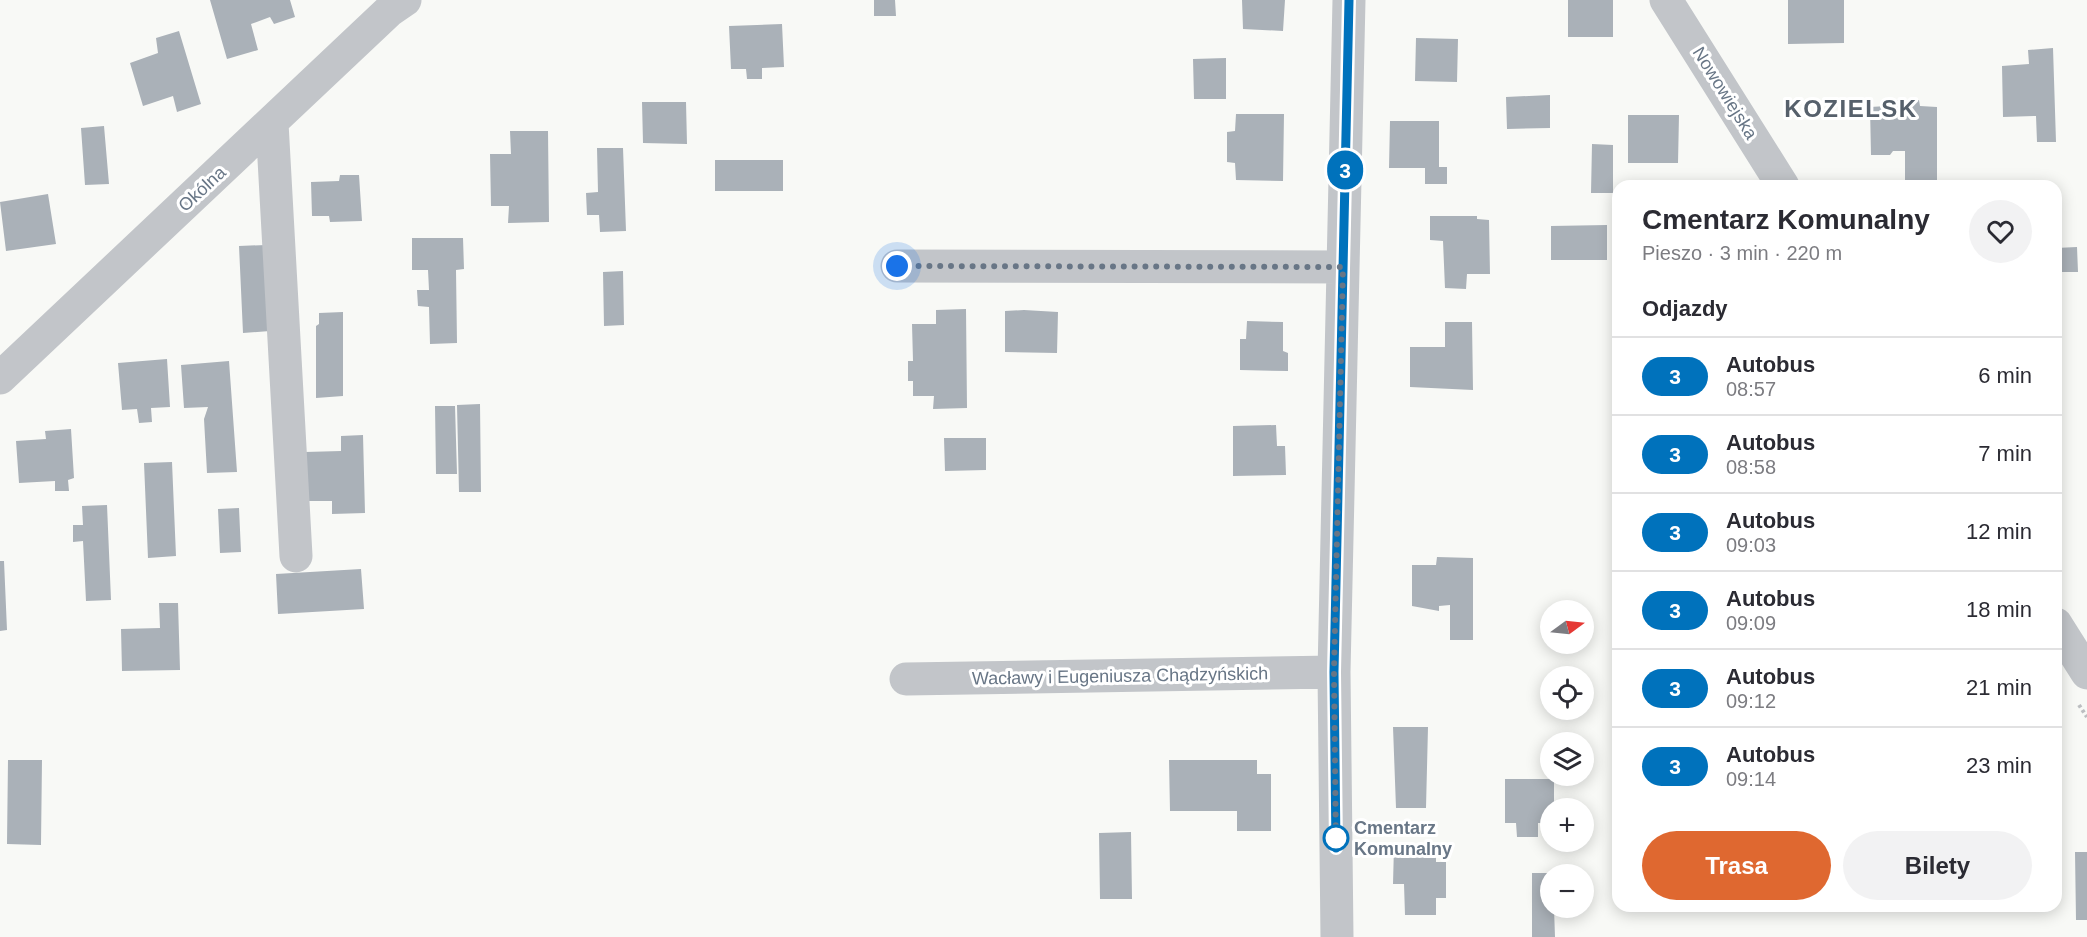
<!DOCTYPE html>
<html lang="pl">
<meta charset="utf-8">
<style>
:root{--surface:#fff;--page:#f2f2f3;--text:#2b2b33;--muted:#7c7c81;--line:#e1e1e2;--accent:#df6830}
body{margin:0;font-family:Helvetica,sans-serif;background:var(--page);color:var(--text);height:100vh;display:flex;flex-direction:column;font-size:22px;white-space:nowrap}
*{box-sizing:border-box;margin:0}
p{font-size:20px;color:var(--muted)}
.icon{flex:none;width:33px;height:33px;fill:none;stroke:currentColor;stroke-width:2;stroke-linecap:round;stroke-linejoin:round}
.map{position:relative;flex:1;overflow:hidden}
.drawer{position:absolute;left:1612px;top:180px;width:450px;height:732px;display:flex;flex-direction:column;background:var(--surface);border-radius:18px;box-shadow:0 3px 15px #0003}
.drawer>*{flex:none}
.badge{padding:0 12px;border-radius:20px;font-size:21px;line-height:39px}
.needle{width:39px;rotate:75deg}
.buttons{position:absolute;left:1540px;top:600px;display:grid;gap:12px}
.buttons a{display:grid;place-items:center;width:54px;height:54px;border-radius:50%;background:var(--surface);box-shadow:0 3px 15px #0003;font-size:30px}
.you{position:absolute;width:30px;height:30px;margin:-15px;border:4px solid #fff;border-radius:50%;background:#1a73e8;box-shadow:0 0 0 9px #1a73e833}
.map>.badge{position:absolute;translate:-50% -50%;box-shadow:0 0 0 3px #fff}
h2{padding:0 30px;font-size:22px;line-height:54px}
.round{display:grid;place-items:center;flex:none;width:63px;height:63px;border-radius:32px;background:var(--page)}
.overview{display:flex;align-items:center;justify-content:space-between;height:102px;padding:0 30px}
h1{font-size:28px;font-weight:700;line-height:45px}
.action{display:flex;gap:12px;margin-top:auto;padding:12px 30px}
.action a{flex:1;height:69px;border-radius:36px;background:var(--accent);color:#fff;font-size:24px;font-weight:700;line-height:69px;text-align:center}
.action a+a{background:var(--page);color:var(--text)}
ul{padding:0;list-style:none}
li{display:flex;align-items:center;gap:18px;height:78px;padding:0 30px;border-top:2px solid var(--line)}
li div{flex:1}
li b{display:block;font-size:22px}
li em{font-style:normal}
li .badge{min-width:66px;font-weight:700;text-align:center}
.map>svg:first-child{display:block}
.building{fill:#aab1b8}
.lines{fill:none;stroke-linecap:round;stroke-linejoin:round}
.path{stroke:#bcbec1;stroke-width:4;stroke-dasharray:3 3;stroke-linecap:butt}
.minor{stroke:#c2c5c9;stroke-width:33}
.line-casing{stroke:#fff;stroke-width:14}
.line{stroke:#0072bc;stroke-width:9}
.walk{stroke:#687686;stroke-width:6;stroke-dasharray:0 10.8}
.stop-dot{fill:#fff;stroke:#0072bc;stroke-width:3}
.labels{text-anchor:middle;stroke-width:6;stroke-linejoin:round;paint-order:stroke}
.street-label{font-size:18px;fill:#687686;stroke:#fff}
.stop-label{font-size:18px;font-weight:bold;fill:#687686;stroke:#fff;text-anchor:start}
.district-label{font-size:24px;font-weight:bold;letter-spacing:1.5px;fill:#56606b;stroke:#fff}
</style>
<div class="map">
<svg width="2087" height="937" viewBox="0 0 2087 937">
<rect width="100%" height="100%" fill="#f8f9f6"/>
<path class="building" d="M210 0H290L295 17 274 24 270 17 251 24 258 50 227 59Z
M874 0H895L896 16H874Z
M1242 0H1285L1283 31 1243 29Z
M1568 0H1613V37H1568Z
M1788 0H1844V43L1788 44Z
M782 24 784 67 762 68V79H747L746 69H731L729 26Z
M179 31 201 104 177 112 173 96 143 106 130 63 158 53 156 38Z
M1416 38 1458 39 1457 82 1415 81Z
M2053 48 2056 142H2037L2036 116 2003 117 2002 66 2029 64 2028 50Z
M1226 58V99H1194L1193 59Z
M1550 95V128L1507 129 1506 97Z
M1888 100H1919L1920 106 1937 107V186H1905V151H1893L1890 155H1871L1870 107 1887 106Z
M642 102H686L687 144 643 143Z
M1236 114H1284L1283 181 1236 180 1235 163 1227 162V132L1235 131Z
M1628 115H1679L1678 163H1628Z
M1390 121H1439V167H1447V184H1425V168H1389Z
M104 126 109 184 85 185 81 128Z
M510 131H548L549 222 508 223 509 206H491L490 154H511Z
M1592 144 1613 145V193H1591Z
M597 148H623L626 231 600 232 599 215H587L586 193 598 192Z
M715 160H783V191H715Z
M340 175H359L362 221 330 222 329 216H312L311 182 339 181Z
M48 194 56 244 6 251 0 202Z
M1613 209H1618V256H1613Z
M1430 216H1477V219L1489 220 1490 274H1467L1466 289 1445 288 1443 241 1430 240Z
M1607 225V260H1551V226Z
M412 238H463L464 269 456 270 457 343 430 344 429 307 418 306 417 290H429L428 270H412Z
M266 245 270 331 243 333 239 246Z
M2077 247 2078 272H2059V297H2056V248Z
M623 271 624 325 604 326 603 272Z
M966 309 967 408 933 409 934 396H913V381H908V361H913L912 324H936V310Z
M1024 310 1058 312 1057 353 1005 352V311Z
M343 312V396L316 398V326L319 324V313Z
M1247 321 1283 322V351L1288 353V371L1240 370V339H1246Z
M1445 322H1472L1473 390 1410 387V347H1445Z
M167 359 170 407 151 408 152 422 139 423 137 409 122 410 118 363Z
M229 361 237 472 207 473 204 419 208 407 184 408 181 365Z
M480 404 481 492H459L457 405Z
M435 406H455L457 474H436Z
M1276 425 1277 446H1285L1286 475 1233 476V426Z
M71 429 74 478 68 480 69 491H55V481L19 483 16 441 46 439 45 431Z
M363 435 365 513 332 514V501H305V452L341 451V436Z
M944 438H986V470L945 471Z
M172 462 176 556 148 558 144 463Z
M107 505 111 600 86 601 83 541 73 542V525H83L82 506Z
M239 508 241 552 220 553 218 509Z
M1437 557 1473 558V640H1450V605L1439 606V611L1412 606V565H1436Z
M0 561H4L7 630 0 631Z
M361 569 364 609 278 614 276 574Z
M159 603H178L180 670 122 671 121 629 160 628Z
M1393 727H1428L1426 808H1396Z
M8 760H42L41 845 7 844Z
M1169 760H1257V774H1271V831H1237V811H1170Z
M1505 779H1554V808H1551V823H1538V837H1517L1516 823H1505Z
M1131 832 1132 899H1100L1099 833Z
M1394 846 1436 847V862H1446V898H1436V915H1405L1404 884H1393Z
M2075 852H2087V920H2076Z
M1532 873H1551V908H1554L1555 937H1532Z"/>
<g class="lines">
<path class="path" d="M2079 705 2087 717"/>
<path class="minor" d="M1666 0 1783 186
M272 123 296 556
M897 266 1343 267
M0 378 389 11 405 0
M2056 624 2087 673
M906 679 1334 672
M1337 937 1334 672 1349 0"/>
</g>
<g class="lines">
<defs>
<path id="line" d="M1336 848 1334 672 1349 0"/>
</defs>
<use href="#line" class="line-casing"/>
<use href="#line" class="line"/>
<path class="walk" d="M897 266 1343 267 1334 672 1336 848V838"/>
</g>
<circle class="stop-dot" cx="1336" cy="838" r="12"/>
<g class="labels">
<g class="street-label">
<text transform="translate(1725 93) rotate(58)" y="6">Nowowiejska</text>
<text transform="translate(202 189) rotate(-43)" y="6">Okólna</text>
<text transform="translate(1120 676) rotate(-1)" y="6">Wacławy i Eugeniusza Chądzyńskich</text>
</g>
<g class="stop-label">
<text x="1354" y="834">Cmentarz<tspan x="1354" dy="21">Komunalny</tspan></text>
</g>
<g class="district-label">
<text x="1851" y="117">KOZIELSK</text>
</g>
</g>
</svg>
<div class="buttons">
<a><svg class="needle" viewBox="-14 -14 28 28"><path d="M0-13l5 13h-10z" fill="#e53935"/><path d="M0 13l5-13h-10z" fill="#7c7c81"/></svg></a>
<a><svg class="icon" aria-label="locate" viewBox="0 0 24 24"><circle cx="12" cy="12" r="6"/><path d="M12 2v4M12 18v4M2 12h4M18 12h4"/></svg></a>
<a><svg class="icon" aria-label="layers" viewBox="0 0 24 24"><path d="M12 4l9 5-9 5-9-5zM3 14l9 5 9-5"/></svg></a>
<a>+</a>
<a>−</a>
</div>
<div class="you" style="left:897px;top:266px"></div>
<b class="badge" style="left:1345px;top:170px;background:#0072bc;color:#fff">3</b>
<section class="drawer">
<div class="overview"><div><h1>Cmentarz Komunalny</h1><p>Pieszo · 3 min · 220 m</p></div><a class="round"><svg class="icon" aria-label="heart" viewBox="0 0 24 24"><path d="M12 20l-8-8c-3-5 5-10 8-4 3-6 11-1 8 4z"/></svg></a></div>
<h2>Odjazdy</h2>
<ul>
<li><span class="badge" style="background:#0072bc;color:#fff">3</span><div><b>Autobus</b><p>08:57</p></div><em>6 min</em></li>
<li><span class="badge" style="background:#0072bc;color:#fff">3</span><div><b>Autobus</b><p>08:58</p></div><em>7 min</em></li>
<li><span class="badge" style="background:#0072bc;color:#fff">3</span><div><b>Autobus</b><p>09:03</p></div><em>12 min</em></li>
<li><span class="badge" style="background:#0072bc;color:#fff">3</span><div><b>Autobus</b><p>09:09</p></div><em>18 min</em></li>
<li><span class="badge" style="background:#0072bc;color:#fff">3</span><div><b>Autobus</b><p>09:12</p></div><em>21 min</em></li>
<li><span class="badge" style="background:#0072bc;color:#fff">3</span><div><b>Autobus</b><p>09:14</p></div><em>23 min</em></li>
</ul>
<div class="action"><a>Trasa</a><a>Bilety</a></div>
</section>
</div>
